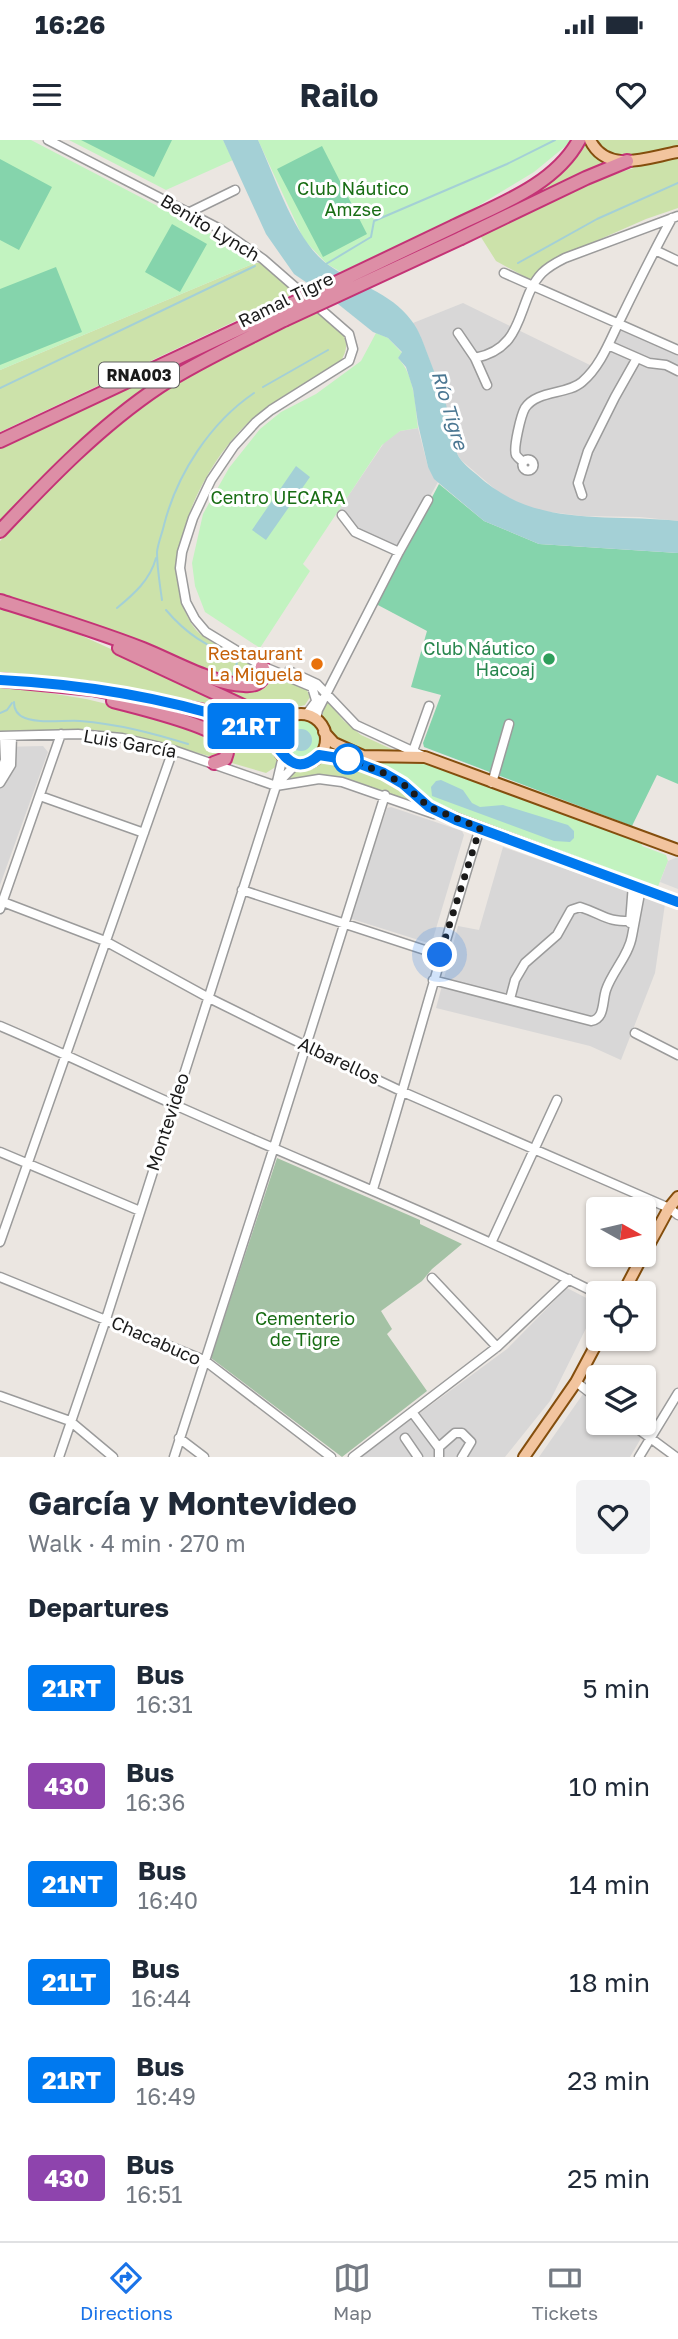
<!DOCTYPE html>
<meta charset="utf-8">
<style>
:root{--surface:#fff;--page:#f2f2f3;--text:#1f2937;--muted:#747a83;--line:#e0e1e3;--accent:#1a73e8}
body{margin:0;font-family:"Golos Text",sans-serif;background:var(--page);color:var(--text);height:100vh;display:flex;flex-direction:column;font-size:26px;white-space:nowrap}
*{box-sizing:border-box;margin:0}
p{font-size:23px;color:var(--muted)}
.icon{flex:none;width:38px;height:38px;fill:none;stroke:currentColor;stroke-width:2;stroke-linecap:round;stroke-linejoin:round}
.map{position:relative;height:1317px;overflow:hidden}
.details{display:flex;flex-direction:column;background:var(--surface);flex:1}
.details>*{flex:none}
.badge{padding:0 14px;border-radius:5px;font-size:24px;line-height:46px}
.needle{width:46px;rotate:98deg}
.controls{position:absolute;left:586px;top:1057px;display:grid;gap:14px}
.controls a{display:grid;place-items:center;width:70px;height:70px;border-radius:7px;background:var(--surface);box-shadow:0 2px 5px #0004;font-size:35px}
.you{position:absolute;width:35px;height:35px;margin:-18px;border:5px solid #fff;border-radius:50%;background:#1a73e8;box-shadow:0 0 0 10px #1a73e833}
.map>.badge{position:absolute;translate:-50% -50%;box-shadow:0 0 0 4px #fff}
h2{padding:0 28px;font-size:26px;line-height:63px}
.round{display:grid;place-items:center;flex:none;width:74px;height:74px;border-radius:7px;background:var(--page)}
.summary{display:flex;align-items:center;justify-content:space-between;height:119px;padding:0 28px}
h1{font-size:33px;font-weight:700;line-height:52px}
ul{padding:0;list-style:none}
li{display:flex;align-items:center;gap:21px;height:98px;padding:0 28px}
li div{flex:1}
li b{display:block;font-size:26px}
li em{font-style:normal}
li .badge{min-width:77px;font-weight:700;text-align:center}
.status{display:flex;justify-content:space-between;align-items:center;height:49px;padding:0 35px;background:var(--surface);direction:ltr}
.status svg{height:19px;fill:currentColor}
header{display:flex;justify-content:space-between;align-items:center;height:91px;padding:0 28px;background:var(--surface);font-size:32px;font-weight:700}
.menu{display:flex;justify-content:space-around;align-items:center;height:98px;border-top:2px solid var(--line);background:var(--surface);font-size:19px;color:var(--muted)}
.menu a{display:grid;justify-items:center;gap:4px}
.menu .selected{color:var(--accent)}
.map>svg:first-child{display:block}
.residential{fill:#d8d7d7}
.grass{fill:#cce2aa}
.cemetery{fill:#a4c2a5}
.park{fill:#c2f3c0}
.pitch{fill:#85d4ac}
.parking{fill:#dadada}
.water{fill:#a4d0d6}
.lines{fill:none;stroke-linecap:round;stroke-linejoin:round}
.stream{stroke:#a4d0d6;stroke-width:2}
.minor-casing{stroke:#9b9b9b;stroke-width:11}
.major-casing{stroke:#844e0d;stroke-width:14}
.highway-casing{stroke:#c43376;stroke-width:16}
.minor{stroke:#fff;stroke-width:8}
.major{stroke:#f2c49e;stroke-width:10}
.highway{stroke:#dd8ea6;stroke-width:12}
.highway-bridge-casing{stroke:#c43376;stroke-width:16;stroke-linecap:butt}
.highway-bridge{stroke:#dd8ea6;stroke-width:12}
.line-casing{stroke:#fff;stroke-width:16}
.line{stroke:#0079ef;stroke-width:10}
.walk{stroke:#1a1a1a;stroke-width:7;stroke-dasharray:0 12.6}
.leisure-dot{fill:#2e9e5b;stroke:#fff;stroke-width:2.5}
.food-dot{fill:#e8710a;stroke:#fff;stroke-width:2.5}
.stop-dot{fill:#fff;stroke:#0079ef;stroke-width:3.5}
.labels{text-anchor:middle;stroke-width:6;stroke-linejoin:round;paint-order:stroke}
.shield{fill:#fff;stroke:#5f5f5f;stroke-width:2}
.shield-label{font-size:16px;font-weight:bold;fill:#1a1a1a}
.park-label{font-size:18px;fill:#186d14;stroke:#fff}
.street-label{font-size:18px;fill:#1a1a1a;stroke:#fff}
.leisure-label{font-size:18px;fill:#27864d;stroke:#fff;text-anchor:end}
.food-label{font-size:18px;fill:#c56008;stroke:#fff;text-anchor:end}
.water-label{font-size:19px;font-style:italic;fill:#4b7792;stroke:#fff}
</style>
<div class="status"><b>16:26</b><svg viewBox="0 0 49 12"><path d="M0 12V9h3v3zM5 12V6h3v6zM10 12V3h3v9zM15 12V0h3v12zM26 1h20v11H26zM47 4h2v5h-2z"/></svg></div>
<header><svg class="icon" aria-label="menu" viewBox="0 0 24 24"><path d="M4 6h16M4 12h16M4 18h16"/></svg>Railo<svg class="icon" aria-label="heart" viewBox="0 0 24 24"><path d="M12 20l-8-8c-3-5 5-10 8-4 3-6 11-1 8 4z"/></svg></header>
<div class="map">
<svg width="678" height="1317" viewBox="0 0 678 1317">
<rect width="100%" height="100%" fill="#ebe6e1"/>
<path class="residential" d="M463 163 594 227 619 182 678 210V381L640 377 582 376 534 370 503 356 461 320 456 312 444 259 420 195 413 183Z
M418 288 428 327 438 342 399 412 355 392 338 371 386 300 400 291Z
M43 606 48 612 0 745V607Z
M391 667 462 691 464 695 432 802 428 803 352 779 351 776 387 668Z
M503 707 665 764 655 833 621 920 590 906 436 868 458 786 479 790Z
M567 1148 598 1164 550 1261 505 1317H360L507 1209Z
M583 1254 598 1264V1283H628L641 1291 640 1300 630 1317H539Z"/>
<path class="grass" d="M584 0H587L612 22 186 223 147 249 0 383V305L509 63Z
M597 0H678V7C650 11 617 28 597 0Z
M678 17V68L646 79 564 115 540 128 533 138 529 139 496 121 479 94C544 63 606 31 678 17Z
M255 123H262L297 152 0 292V230Z
M318 169C335 185 357 197 340 222 310 241 277 257 251 280 202 324 149 430 196 490 205 501 242 517 256 525L261 530 257 542 217 535 90 483 0 453V401C58 339 117 281 189 235 229 209 276 193 318 169Z
M0 465 45 479 168 535 274 580 269 591 201 566 76 540 0 533Z
M268 533 305 546 310 557 305 565 279 572H271L208 545 197 534 242 547Z
M0 545 86 559 153 575 220 601 222 617H213L123 593 82 589 0 592Z
M328 562 344 581 361 595 398 612C389 613 378 615 370 613 348 608 307 591 328 562Z
M154 564 188 571 256 592 275 611 278 620 277 626 266 633 225 621 231 606Z
M323 621C358 623 391 639 416 663L339 638C322 635 304 643 290 639L292 633 298 630 313 629Z"/>
<path class="cemetery" d="M277 1018 420 1080V1084L462 1104 432 1129 422 1141 381 1171 392 1189 387 1194 427 1251 342 1317 211 1218Z"/>
<path class="park" d="M0 0H31L236 107 255 123 0 230Z
M69 0H223L233 20 166 50Z
M258 0H573L534 32 463 75 341 132 327 124 304 100Z
M376 193 388 198 402 213 398 218C415 236 415 264 418 288L400 291 382 305 303 424 310 431 260 508 205 472 195 446 192 423 203 374 229 328 260 289 281 272 316 254 361 221Z
M282 599a19 19 0 1 1 38 0a19 19 0 1 1-38 0Z
M369 622 429 624 641 700 642 706 666 715 668 721 657 749 443 669Z"/>
<path class="pitch" d="M81 0H172L154 37Z
M322 6 367 94 323 117 277 29Z
M0 19 52 47 19 110 0 100Z
M172 84 207 104 180 152 145 132Z
M56 127 82 192 0 225V149Z
M439 344 484 381 539 404 678 413V644L657 635 632 686 424 607 423 603 441 555 411 547 427 491 376 464Z"/>
<path class="parking" d="M678 717V749L660 742 668 721Z"/>
<path class="water" d="M223 0H258C275 37 295 100 327 124 354 144 391 152 411 180 420 191 424 205 429 218 434 232 440 245 444 258 450 275 451 293 456 310 458 320 469 328 476 334 535 389 605 373 678 381V413L539 404 484 381 434 339 428 327 418 284 413 249 406 227 398 218 402 212 388 198 373 192 338 164 294 134 266 94Z
M296 326 310 337 266 400 252 390Z
M290 600a11 11 0 1 1 22 0a11 11 0 1 1-22 0Z
M441 640 463 650 472 663 480 667 503 665 568 685 574 691V698L570 702 554 701 432 656 431 647 436 641Z"/>
<g class="lines">
<path class="stream" d="M518 123 597 79 678 43
M326 124 371 97 374 81 507 24 555 0
M263 247 328 210
M0 248 255 126
M162 460C160 445 157 428 157 412 158 403 162 394 164 385 177 334 210 283 254 253
M117 468C134 454 150 440 156 418
M166 470C189 497 207 505 238 520L233 534
M14 562C14 570 17 575 25 578 42 584 63 580 80 581 118 584 152 593 188 604
M0 573 7 570 12 563"/>
<defs>
<path id="minor" d="M48 0 220 89 263 119 349 194 353 209 349 221 271 270 256 282 234 306 211 340 193 378 182 412 180 428 186 462 195 479 206 492 262 526 312 547 316 560
M190 72 235 50
M655 110 678 121
M504 133 678 210
M458 193 475 218 487 245
M608 205 649 223 666 225 678 231
M475 218C527 208 516 160 542 133 549 126 557 122 565 118L678 76
M522.5 325a5.5 5.5 0 1 1 11 0a5.5 5.5 0 1 1-11 0Z
M523 322C521 320 518 318 516 315 513 308 521 275 525 268 537 250 567 255 582 242 601 226 610 200 621 178 637 145 654 111 672 78
M582 355 578 343 588 311 615 257 637 218
M342 375 355 392 399 412
M289 531 317 544 356 585 423 616
M306 575 318 559
M316 579 318 570 399 412 428 360
M0 596 78 594 122 598 173 610 276 646 319 639 342 642 434 674
M413 611 429 566
M0 634 5 620 4 596
M280 641 297 623
M0 643 11 625 12 596
M492 643 509 584
M40 656 144 693
M242 750 440 815
M3 762 105 801 209 858 306 906 403 952 669 1068 678 1075
M0 769 61 594
M630 783 633 744
M433 840 591 881C605 879 602 862 606 850 612 832 629 815 632 796 635 780 638 764 641 748
M510 859 515 840 525 823 557 795 571 770 580 767C605 775 605 782 634 781
M0 886C59 911 116 939 175 965 316 1028 460 1085 598 1154
M635 893 678 915
M0 1012 140 1071
M373 1049C410 929 442 808 480 688
M0 1102 173 610
M491 1103 557 960
M0 1137 204 1220 331 1317
M432 1138 497 1207
M576 1242 598 1259
M0 1256 70 1281 113 1317
M412 1272 439 1308V1317
M630 1283 676 1317
M179 1298 204 1317
M405 1298 418 1317
M439 1307 455 1293H462L471 1302 462 1317
M59 1317 106 1179 276 646 283 616
M174 1317 274 1007 385 655
M353 1317 497 1207 569 1139
M639 1317 678 1253"/>
<path id="major" d="M590 0C607 35 648 17 678 12
M276 599a25 25 0 1 1 50 0a25 25 0 1 1-50 0Z
M324 592 334 603 363 616 425 617 678 710
M319 615 350 620 384 633 403 644 429 667 456 679 678 762
M644 1114 669 1068 678 1057
M623 1153 643 1115
M524 1317 576 1242 599 1199"/>
<path id="highway" d="M455 86C498 65 555 45 579 0
M461 98 586 38 627 21
M0 301 279 170
M0 391C49 339 100 286 160 246 199 221 243 201 284 180
M0 461C48 476 97 491 143 509 173 521 212 544 244 545 254 546 262 543 265 533L262 526
M119 508 256 572 287 578
M0 540 92 549 210 572 258 589 277 606
M113 561C137 567 206 584 223 599 229 605 228 612 225 619L214 623"/>
</defs>
<use href="#minor" class="minor-casing"/>
<use href="#major" class="major-casing"/>
<use href="#highway" class="highway-casing"/>
<use href="#minor" class="minor"/>
<use href="#major" class="major"/>
<use href="#highway" class="highway"/>
<defs>
<path id="highway-bridge" d="M279 170 455 86
M284 180 461 98"/>
</defs>
<use href="#highway-bridge" class="highway-bridge-casing"/>
<use href="#highway-bridge" class="highway-bridge"/>
</g>
<g class="lines">
<defs>
<path id="line" d="M0 540C79 544 161 557 236 581 246 584 257 587 265 594 282 609 292 640 319 615L350 620 384 633 403 644 429 667 456 680 678 762"/>
</defs>
<use href="#line" class="line-casing"/>
<use href="#line" class="line"/>
<path class="walk" d="M348 619 384 633 403 644 429 667 480 688 440 815"/>
</g>
<circle class="leisure-dot" cx="549" cy="519" r="7"/>
<circle class="food-dot" cx="317" cy="524" r="7"/>
<circle class="stop-dot" cx="348" cy="619" r="14"/>
<g class="labels">
<rect class="shield" x="99" y="222.5" width="80" height="25" rx="5"/>
<g class="shield-label">
<text x="139" y="241">RNA003</text>
</g>
<g class="park-label">
<text x="353" y="55">Club Náutico<tspan x="353" dy="21">Amzse</tspan></text>
<text x="278" y="364">Centro UECARA</text>
<text x="305" y="1185">Cementerio<tspan x="305" dy="21">de Tigre</tspan></text>
</g>
<g class="street-label">
<text transform="translate(210 88) rotate(31)" y="6">Benito Lynch</text>
<text transform="translate(286 160) rotate(-26)" y="6">Ramal Tigre</text>
<text transform="translate(130 604) rotate(10)" y="6">Luis García</text>
<text transform="translate(339 921) rotate(25)" y="6">Albarellos</text>
<text transform="translate(168 982) rotate(-72)" y="6">Montevideo</text>
<text transform="translate(156 1201) rotate(24)" y="6">Chacabuco</text>
</g>
<g class="leisure-label">
<text x="535" y="515">Club Náutico<tspan x="535" dy="21">Hacoaj</tspan></text>
</g>
<g class="food-label">
<text x="303" y="520">Restaurant<tspan x="303" dy="21">La Miguela</tspan></text>
</g>
<g class="water-label">
<text transform="translate(450 270) rotate(73)" y="7">Río Tigre</text>
</g>
</g>
</svg>
<div class="controls">
<a><svg class="needle" viewBox="-14 -14 28 28"><path d="M0-13l5 13h-10z" fill="#e53935"/><path d="M0 13l5-13h-10z" fill="#747a83"/></svg></a>
<a><svg class="icon" aria-label="locate" viewBox="0 0 24 24"><circle cx="12" cy="12" r="6"/><path d="M12 2v4M12 18v4M2 12h4M18 12h4"/></svg></a>
<a><svg class="icon" aria-label="layers" viewBox="0 0 24 24"><path d="M12 4l9 5-9 5-9-5zM3 14l9 5 9-5"/></svg></a>
</div>
<div class="you" style="left:440px;top:815px"></div>
<b class="badge" style="left:251px;top:586px;background:#0079ef;color:#fff">21RT</b>
</div>
<section class="details">
<div class="summary"><div><h1>García y Montevideo</h1><p>Walk · 4 min · 270 m</p></div><a class="round"><svg class="icon" aria-label="heart" viewBox="0 0 24 24"><path d="M12 20l-8-8c-3-5 5-10 8-4 3-6 11-1 8 4z"/></svg></a></div>
<h2>Departures</h2>
<ul>
<li><span class="badge" style="background:#0079ef;color:#fff">21RT</span><div><b>Bus</b><p>16:31</p></div><em>5 min</em></li>
<li><span class="badge" style="background:#8e44ad;color:#fff">430</span><div><b>Bus</b><p>16:36</p></div><em>10 min</em></li>
<li><span class="badge" style="background:#0079ef;color:#fff">21NT</span><div><b>Bus</b><p>16:40</p></div><em>14 min</em></li>
<li><span class="badge" style="background:#0079ef;color:#fff">21LT</span><div><b>Bus</b><p>16:44</p></div><em>18 min</em></li>
<li><span class="badge" style="background:#0079ef;color:#fff">21RT</span><div><b>Bus</b><p>16:49</p></div><em>23 min</em></li>
<li><span class="badge" style="background:#8e44ad;color:#fff">430</span><div><b>Bus</b><p>16:51</p></div><em>25 min</em></li>
</ul>
</section>
<nav class="menu">
<a class="selected"><svg class="icon" aria-label="directions" viewBox="0 0 24 24"><path d="M12 3l9 9-9 9-9-9zM9 14v-3h6M13 9l2 2-2 2"/></svg>Directions</a>
<a><svg class="icon" aria-label="map" viewBox="0 0 24 24"><path d="M3 6l6-2 6 2 6-2v14l-6 2-6-2-6 2zM9 4v14M15 6v14"/></svg>Map</a>
<a><svg class="icon" aria-label="tickets" viewBox="0 0 24 24"><path d="M3 7h18v10H3zM15 7v10"/></svg>Tickets</a>
</nav>
